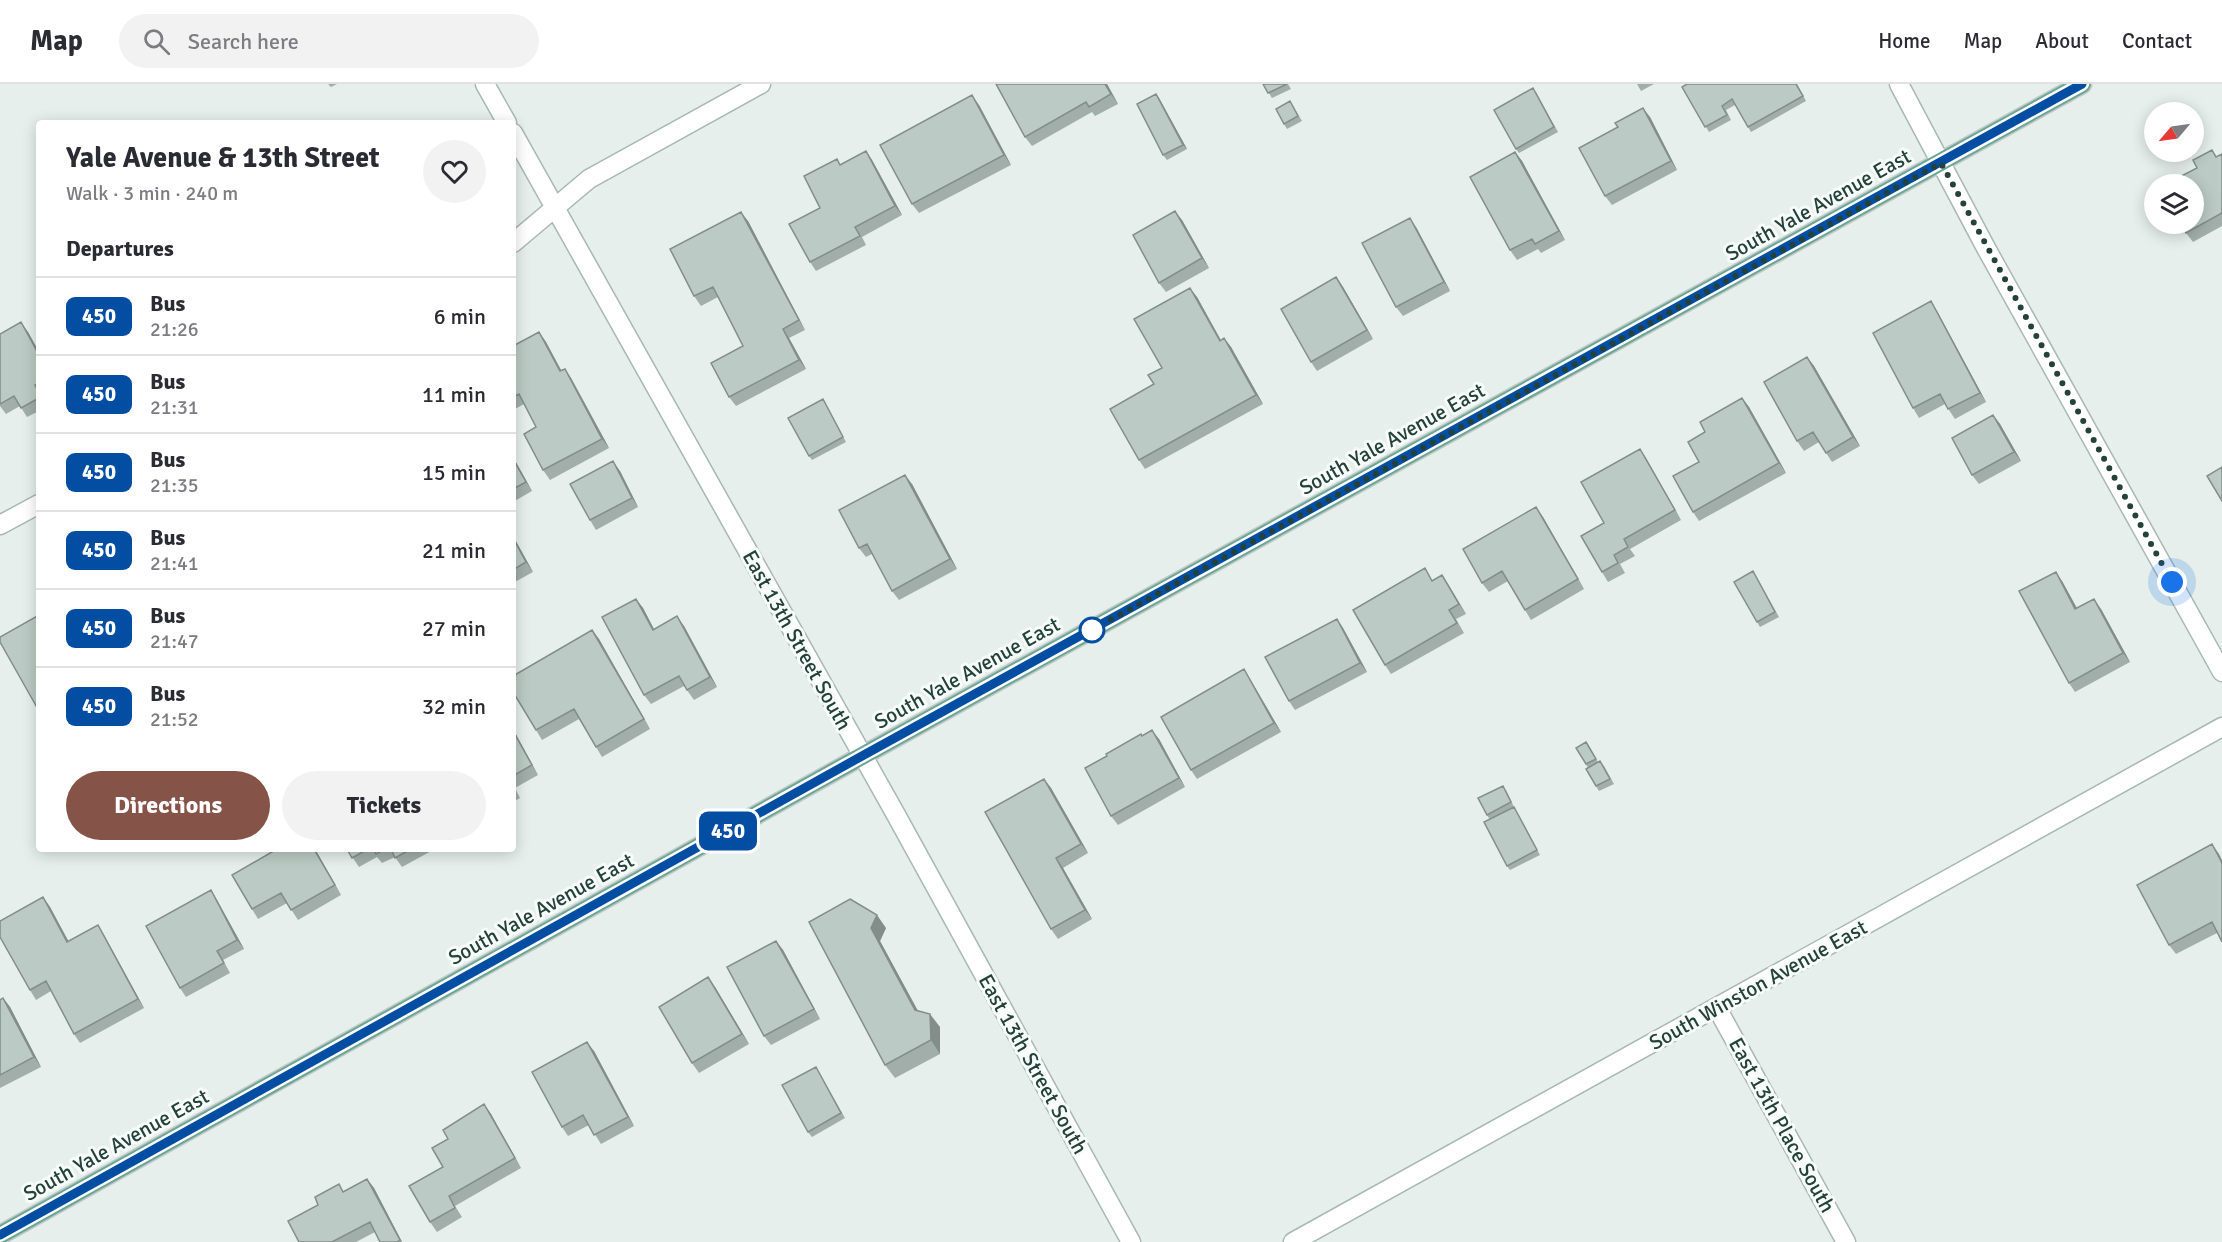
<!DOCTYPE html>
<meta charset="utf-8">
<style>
:root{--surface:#fff;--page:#f2f2f3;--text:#2b2b33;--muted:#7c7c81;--line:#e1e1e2;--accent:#855347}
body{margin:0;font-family:Signika,sans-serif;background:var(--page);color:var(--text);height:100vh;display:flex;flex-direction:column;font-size:22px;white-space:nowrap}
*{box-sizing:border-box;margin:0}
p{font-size:20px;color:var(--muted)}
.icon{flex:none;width:33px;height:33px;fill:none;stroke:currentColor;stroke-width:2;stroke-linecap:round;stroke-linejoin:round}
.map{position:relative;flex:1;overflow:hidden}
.panel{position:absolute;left:36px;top:36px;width:480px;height:732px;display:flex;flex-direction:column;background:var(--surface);border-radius:6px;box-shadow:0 3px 15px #0003}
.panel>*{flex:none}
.badge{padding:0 12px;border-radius:9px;font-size:21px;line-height:39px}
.needle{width:39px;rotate:241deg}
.controls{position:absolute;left:2144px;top:18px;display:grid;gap:12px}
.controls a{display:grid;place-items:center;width:60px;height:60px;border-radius:50%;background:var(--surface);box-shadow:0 3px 15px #0003;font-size:30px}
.you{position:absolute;width:30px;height:30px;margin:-15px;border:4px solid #fff;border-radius:50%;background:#1a73e8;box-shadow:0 0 0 9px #1a73e833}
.map>.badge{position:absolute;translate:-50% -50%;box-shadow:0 0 0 3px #fff}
h2{padding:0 30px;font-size:22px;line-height:54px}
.round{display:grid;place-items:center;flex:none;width:63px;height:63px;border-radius:32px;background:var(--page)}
.headline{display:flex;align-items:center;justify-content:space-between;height:102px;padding:0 30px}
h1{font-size:28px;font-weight:700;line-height:45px}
.button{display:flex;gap:12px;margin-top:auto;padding:12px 30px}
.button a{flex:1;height:69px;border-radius:36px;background:var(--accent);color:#fff;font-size:24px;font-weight:700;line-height:69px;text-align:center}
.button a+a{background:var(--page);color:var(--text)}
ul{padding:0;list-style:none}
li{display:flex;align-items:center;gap:18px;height:78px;padding:0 30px;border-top:2px solid var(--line)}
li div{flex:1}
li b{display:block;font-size:22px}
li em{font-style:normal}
li .badge{min-width:66px;font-weight:700;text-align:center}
header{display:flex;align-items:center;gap:36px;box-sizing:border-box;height:84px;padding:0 30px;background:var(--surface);border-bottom:2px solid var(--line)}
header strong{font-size:28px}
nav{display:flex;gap:33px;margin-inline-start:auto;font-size:21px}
.search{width:420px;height:54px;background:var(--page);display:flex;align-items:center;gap:15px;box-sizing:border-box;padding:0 21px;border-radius:33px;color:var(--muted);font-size:22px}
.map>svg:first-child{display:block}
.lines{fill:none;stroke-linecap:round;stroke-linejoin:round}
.minor-casing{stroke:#a8b8b2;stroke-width:21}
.major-casing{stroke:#c2cac8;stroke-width:21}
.minor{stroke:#fff;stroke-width:18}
.major{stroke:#6aa596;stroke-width:18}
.wall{fill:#a1aea9}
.shaded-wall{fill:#838d89}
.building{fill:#bbcac4;stroke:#838d89;stroke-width:1.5}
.line-casing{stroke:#fff;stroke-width:14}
.line{stroke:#034ea2;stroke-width:9}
.walk{stroke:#24423a;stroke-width:6;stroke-dasharray:0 10.8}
.stop-dot{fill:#fff;stroke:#034ea2;stroke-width:3}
.labels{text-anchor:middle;stroke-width:6;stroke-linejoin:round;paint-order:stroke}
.street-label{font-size:21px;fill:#24423a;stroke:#f7fbf9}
</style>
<header>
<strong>Map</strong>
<div class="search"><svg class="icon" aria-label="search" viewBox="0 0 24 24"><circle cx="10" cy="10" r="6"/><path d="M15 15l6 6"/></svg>Search here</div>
<nav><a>Home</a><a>Map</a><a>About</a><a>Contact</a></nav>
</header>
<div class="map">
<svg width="2222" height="1158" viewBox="0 0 2222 1158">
<rect width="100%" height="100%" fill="#e6efeb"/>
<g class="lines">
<defs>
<path id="minor" d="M485 0 507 39
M1899 0 1986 164 2222 588
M513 49 895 729 1131 1158
M513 159 589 95 761 0
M0 441 39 420
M1717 924 1846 1158
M1293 1158 2222 643"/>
<path id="major" d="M0 1151 862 672 2082 0"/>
</defs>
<use href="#minor" class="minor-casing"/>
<use href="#major" class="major-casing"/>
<use href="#minor" class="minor"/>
<use href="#major" class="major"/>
</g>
<path class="wall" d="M328 0H337L331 3Z
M996 0H1107L1118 20 1095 32 1092 28 1032 62 1025 53Z
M1263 0H1288L1291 5 1272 14Z
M1637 0H1654L1641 7Z
M1797 0 1806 17 1751 48 1735 21 1726 26 1731 36 1709 48 1682 3Z
M1536 8 1558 48 1519 69 1516 65Z
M1159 14 1187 65 1167 76 1163 71Z
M1290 17 1302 37 1287 45 1284 40Z
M979 21 1011 81 919 129 912 120Z
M1650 33 1677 86 1612 121 1605 112Z
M2212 66 2217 73 2222 70V142L2193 158 2186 149 2197 84Z
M866 67 872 76 902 131 862 153 866 161 816 187 810 178 820 124 841 80Z
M1515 68 1522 77 1565 156 1541 169 1538 165 1517 176 1510 166Z
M1182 136 1209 184 1166 208 1159 199Z
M748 137 805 246 789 254 806 285 736 322 729 313 743 262 718 213 701 222 694 212Z
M1416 143 1450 207 1403 232 1396 223Z
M1336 193 1343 203 1373 255 1317 287 1311 278Z
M1197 213 1221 256 1224 254 1231 263 1263 320 1145 385 1139 376 1162 284Z
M1937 227 1986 318 1955 335 1945 320 1919 334 1913 324Z
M28 248 39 268V327L27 333 20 322 6 330 0 322V250Z
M539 248 546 258 561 287 565 285 571 294 609 364 550 396 543 386 536 343 524 320 515 325 513 322V262Z
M1807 273 1814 282 1860 362 1832 378 1819 358 1804 367 1797 357Z
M1742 314 1749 323 1786 389 1699 437 1693 428 1699 378 1705 348Z
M823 315 846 358 812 376 809 372Z
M1993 331 2000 340 2021 377 1979 400 1972 391Z
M1640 365 1646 374 1681 436 1630 465 1635 472 1620 480 1625 489 1608 498 1602 488 1604 439Z
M513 373 532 407 513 418Z
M620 387 638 423 596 446 590 436Z
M912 400 957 485 899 516 892 507 872 470 866 473 859 464Z
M1543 433 1584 505 1531 536 1525 526 1508 497 1489 508 1482 499Z
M513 452 533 488 513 499Z
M1442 491 1466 530 1456 535 1464 549 1391 590 1385 581 1433 496Z
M1756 492 1779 533 1760 543 1757 538Z
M2062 497 2077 524 2101 525 2130 578 2075 608 2069 599Z
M636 515 643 524 654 545 684 542 717 603 694 616 684 602 651 620 644 611Z
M1337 535 1343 544 1367 588 1295 626 1289 617Z
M592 546 599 555 650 645 602 673 596 663 579 635 542 656 536 646Z
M1250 595 1281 648 1197 695 1191 686Z
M513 645 538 691 515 704 520 714 513 718Z
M1142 652 1159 655 1185 703 1118 741 1111 732Z
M1589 663 1598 678 1604 682 1614 700 1599 707 1596 702 1586 680Z
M1044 695 1051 704 1088 769 1063 784 1092 835 1058 855 1051 845Z
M1506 706 1514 723 1540 771 1510 786 1507 782 1490 736 1487 731Z
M277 765H315L341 811 298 836 287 819 258 835 252 825Z
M347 765H435L402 783 395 773 382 779 377 773 359 783Z
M2219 770 2217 849 2176 870 2169 861Z
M211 806 217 816 244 865 223 876 230 889 186 913 180 904Z
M43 813 50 823 69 858 104 851 144 924 80 959 74 950 51 907 36 916 30 906Z
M809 838 886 844 880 857 918 927 940 943V970L895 994 885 981Z
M776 857 783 866 820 935 771 961 764 952Z
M715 903 749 960 699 989 692 979Z
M3 914 10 923 41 983 0 1004V916Z
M594 967 634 1042 601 1060 589 1041 568 1052 562 1043Z
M816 983 845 1034 812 1053 808 1048Z
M484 1020 491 1030 521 1084 455 1122 462 1133 437 1148 430 1138 443 1083 448 1055Z
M367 1095 374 1104 402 1158H380L375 1148 356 1158H299L318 1121Z"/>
<path class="shaded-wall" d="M1105 0H1107L1118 20 1111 10Z
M1156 10 1159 14 1187 65 1183 61Z
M972 11 979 21 1011 81 1004 71Z
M1643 24 1650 33 1677 86 1671 77Z
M866 67 872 76 902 131 895 122Z
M1515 68 1522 77 1565 156 1559 147Z
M1175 127 1182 136 1209 184 1202 174Z
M741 128 748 137 805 246 799 236Z
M1410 134 1416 143 1450 207 1444 198Z
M1336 193 1343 203 1373 255 1367 246Z
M1190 204 1197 213 1226 266 1220 257Z
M1931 217 1937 227 1986 318 1980 309Z
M21 238 28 248 39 268V271Z
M783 245 789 254 806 285 799 276Z
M539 248 546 258 567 297 560 287Z
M1224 254 1231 263 1263 320 1256 311Z
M1807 273 1814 282 1860 362 1853 353Z
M565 285 571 294 609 364 602 355Z
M1742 314 1749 323 1786 389 1779 379Z
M1993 331 2000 340 2021 377 2014 368Z
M1640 365 1646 374 1681 436 1675 426Z
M513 373 532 407 526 398 513 375Z
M613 377 620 387 638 423 632 414Z
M905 391 912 400 957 485 950 475Z
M1536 423 1543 433 1584 505 1578 495Z
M513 452 533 488 526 478 513 454Z
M2056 488 2062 497 2082 534 2075 525Z
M1442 491 1448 500 1466 530 1459 520Z
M636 515 643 524 659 555 653 546Z
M2094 515 2101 525 2130 578 2123 569Z
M677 532 684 542 717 603 710 593Z
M1337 535 1343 544 1367 588 1360 579Z
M592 546 599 555 650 645 644 635Z
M1244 585 1250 595 1281 648 1274 639Z
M513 645 538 691 532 681 513 647Z
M1152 646 1159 655 1185 703 1179 694Z
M1044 695 1051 704 1088 769 1081 760Z
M2212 760 2219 770 2222 776V779Z
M314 765H315L341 811 335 801Z
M1056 774 1063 784 1092 835 1085 826Z
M211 806 217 816 244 865 237 856Z
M43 813 50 823 74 868 67 858Z
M877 831 886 844 880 857 925 940 915 926 871 844Z
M98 841 104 851 144 924 138 915Z
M776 857 783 866 820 935 814 925Z
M708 893 715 903 749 960 742 950Z
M3 914 10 923 41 983 34 973Z
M930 930 940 943V970L931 956Z
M587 958 594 967 634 1042 628 1033Z
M484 1020 491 1030 521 1084 515 1074Z
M367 1095 374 1104 402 1158H401Z"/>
<path class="building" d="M996 0H1105L1111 10 1089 23 1086 18 1025 53Z
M1263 0H1287L1268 9Z
M1687 0H1796L1803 12 1748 43 1732 15 1722 22 1727 31 1705 43 1682 3Z
M1533 4 1554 43 1516 65 1494 26Z
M1156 10 1183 61 1163 71 1137 20Z
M972 11 1004 71 912 120 880 61Z
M1290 17 1298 32 1284 40 1276 25Z
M1643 24 1671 77 1605 112 1579 64 1618 43 1615 39Z
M2212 66 2216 73 2222 70V129L2186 149 2182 140H2193V100H2166L2197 84 2193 76Z
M866 67 895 122 855 143 860 152 810 178 789 140 820 124 804 92 837 75 840 81Z
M1515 68 1559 147 1535 160 1532 155 1510 166 1470 93Z
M1175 127 1202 174 1159 199 1133 151Z
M741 128 799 236 783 245 799 276 729 313 711 279 743 262 713 203 694 212 670 165Z
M1410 134 1444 198 1396 223 1362 159Z
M1336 193 1367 246 1311 278 1281 225Z
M1190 204 1220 257 1224 254 1256 311 1139 376 1110 325 1154 300 1148 291 1162 284 1134 235Z
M1931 217 1980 309 1948 325 1940 310 1913 324 1873 249Z
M21 238 39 271V299L35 301 39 309V314L21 324 14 312 0 320V250Z
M539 248 560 287 565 285 602 355 543 386 524 350 536 343 519 310 513 313V262Z
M1807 273 1853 353 1826 369 1813 348 1797 357 1764 298Z
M1742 314 1779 379 1693 428 1673 392 1699 378 1688 358 1705 348 1700 338Z
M823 315 843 353 809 372 788 334Z
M1993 331 2014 368 1972 391 1952 354Z
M1640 365 1675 426 1624 455 1628 463 1614 471 1618 479 1602 488 1581 452 1604 439 1581 398Z
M513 375 526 398 513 405Z
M613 377 632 414 590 436 570 400Z
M2222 383V417L2207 392Z
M905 391 950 475 892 507 867 460 859 464 839 426Z
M1536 423 1578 495 1525 526 1502 487 1482 499 1463 465Z
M513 454 526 478 513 486Z
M1425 484 1432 497 1442 491 1459 520 1449 526 1457 539 1385 581 1353 526Z
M1753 487 1775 528 1757 538 1734 498Z
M2056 488 2075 525 2094 515 2123 569 2069 599 2019 507Z
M636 515 653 546 677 532 710 593 687 606 679 592 644 611 602 533Z
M39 531V627L0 558V553Z
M1337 535 1360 579 1289 617 1265 573Z
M592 546 644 635 596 663 574 625 536 646 513 608V592Z
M1244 585 1274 639 1191 686 1161 633Z
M1152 646 1179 694 1111 732 1085 684 1107 672 1106 670 1141 650 1142 652Z
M513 647 532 681 513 692Z
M1586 658 1596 675 1586 680 1576 664Z
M1600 677 1610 695 1596 702 1586 685Z
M1044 695 1081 760 1056 774 1085 826 1051 845 985 728Z
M1503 702 1511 718 1487 731 1478 714Z
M1514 723 1537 766 1507 782 1484 738Z
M2212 760 2222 779V858L2212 838 2169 861 2137 801Z
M277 765H314L335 801 291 826 281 809 252 825 232 791Z
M347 765H368L352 774Z
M373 765H385L376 770Z
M391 765H411L395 774Z
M211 806 237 856 217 867 224 879 180 904 146 842Z
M43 813 67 858 98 841 138 915 74 950 46 897 30 906 0 853V837Z
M850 815 877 831 871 844 915 926 930 930 931 956 885 981 809 838Z
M776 857 814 925 764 952 727 883Z
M708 893 742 950 692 979 659 923Z
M3 914 34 973 0 991V916Z
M587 958 628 1033 594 1051 583 1031 562 1043 532 988Z
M816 983 841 1029 808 1048 782 1001Z
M484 1020 515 1074 449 1112 455 1124 430 1138 409 1102 443 1083 432 1064 448 1055 443 1046Z
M367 1095 400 1156 397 1158H380L370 1138 332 1158H299L288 1137 318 1121 315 1113 339 1100 343 1108Z"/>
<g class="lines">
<defs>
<path id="line" d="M0 1151 862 672 2082 0"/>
</defs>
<use href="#line" class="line-casing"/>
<use href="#line" class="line"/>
<path class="walk" d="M1092 546 1941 79 2172 498"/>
</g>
<circle class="stop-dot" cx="1092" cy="546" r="12"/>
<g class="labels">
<g class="street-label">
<text transform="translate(1818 121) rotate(-29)" y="7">South Yale Avenue East</text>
<text transform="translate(1392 355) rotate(-29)" y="7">South Yale Avenue East</text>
<text transform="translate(797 556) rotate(61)" y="7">East 13th Street South</text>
<text transform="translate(967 589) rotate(-29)" y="7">South Yale Avenue East</text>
<text transform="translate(541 825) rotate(-29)" y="7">South Yale Avenue East</text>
<text transform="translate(1758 901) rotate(-29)" y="7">South Winston Avenue East</text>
<text transform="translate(1033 980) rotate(61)" y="7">East 13th Street South</text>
<text transform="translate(1782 1041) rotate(61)" y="7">East 13th Place South</text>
<text transform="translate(116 1061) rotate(-29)" y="7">South Yale Avenue East</text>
</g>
</g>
</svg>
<div class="controls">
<a><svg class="needle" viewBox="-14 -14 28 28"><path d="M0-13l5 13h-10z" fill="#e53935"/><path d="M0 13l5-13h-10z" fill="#7c7c81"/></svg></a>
<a><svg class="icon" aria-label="layers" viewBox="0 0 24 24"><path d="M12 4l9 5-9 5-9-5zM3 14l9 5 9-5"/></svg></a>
</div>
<div class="you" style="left:2172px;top:498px"></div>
<b class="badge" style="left:728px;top:747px;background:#034ea2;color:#fff">450</b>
<section class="panel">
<div class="headline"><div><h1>Yale Avenue &amp; 13th Street</h1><p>Walk · 3 min · 240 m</p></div><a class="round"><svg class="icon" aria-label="heart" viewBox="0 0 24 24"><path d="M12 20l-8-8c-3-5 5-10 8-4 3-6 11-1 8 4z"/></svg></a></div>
<h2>Departures</h2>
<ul>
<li><span class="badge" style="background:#034ea2;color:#fff">450</span><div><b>Bus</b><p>21:26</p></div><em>6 min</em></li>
<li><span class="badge" style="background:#034ea2;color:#fff">450</span><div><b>Bus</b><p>21:31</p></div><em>11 min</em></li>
<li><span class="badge" style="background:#034ea2;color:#fff">450</span><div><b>Bus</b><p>21:35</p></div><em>15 min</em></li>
<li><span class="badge" style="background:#034ea2;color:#fff">450</span><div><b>Bus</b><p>21:41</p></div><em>21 min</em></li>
<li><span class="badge" style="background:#034ea2;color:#fff">450</span><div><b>Bus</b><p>21:47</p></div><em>27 min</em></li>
<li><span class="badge" style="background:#034ea2;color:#fff">450</span><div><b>Bus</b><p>21:52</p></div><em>32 min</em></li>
</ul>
<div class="button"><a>Directions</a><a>Tickets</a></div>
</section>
</div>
